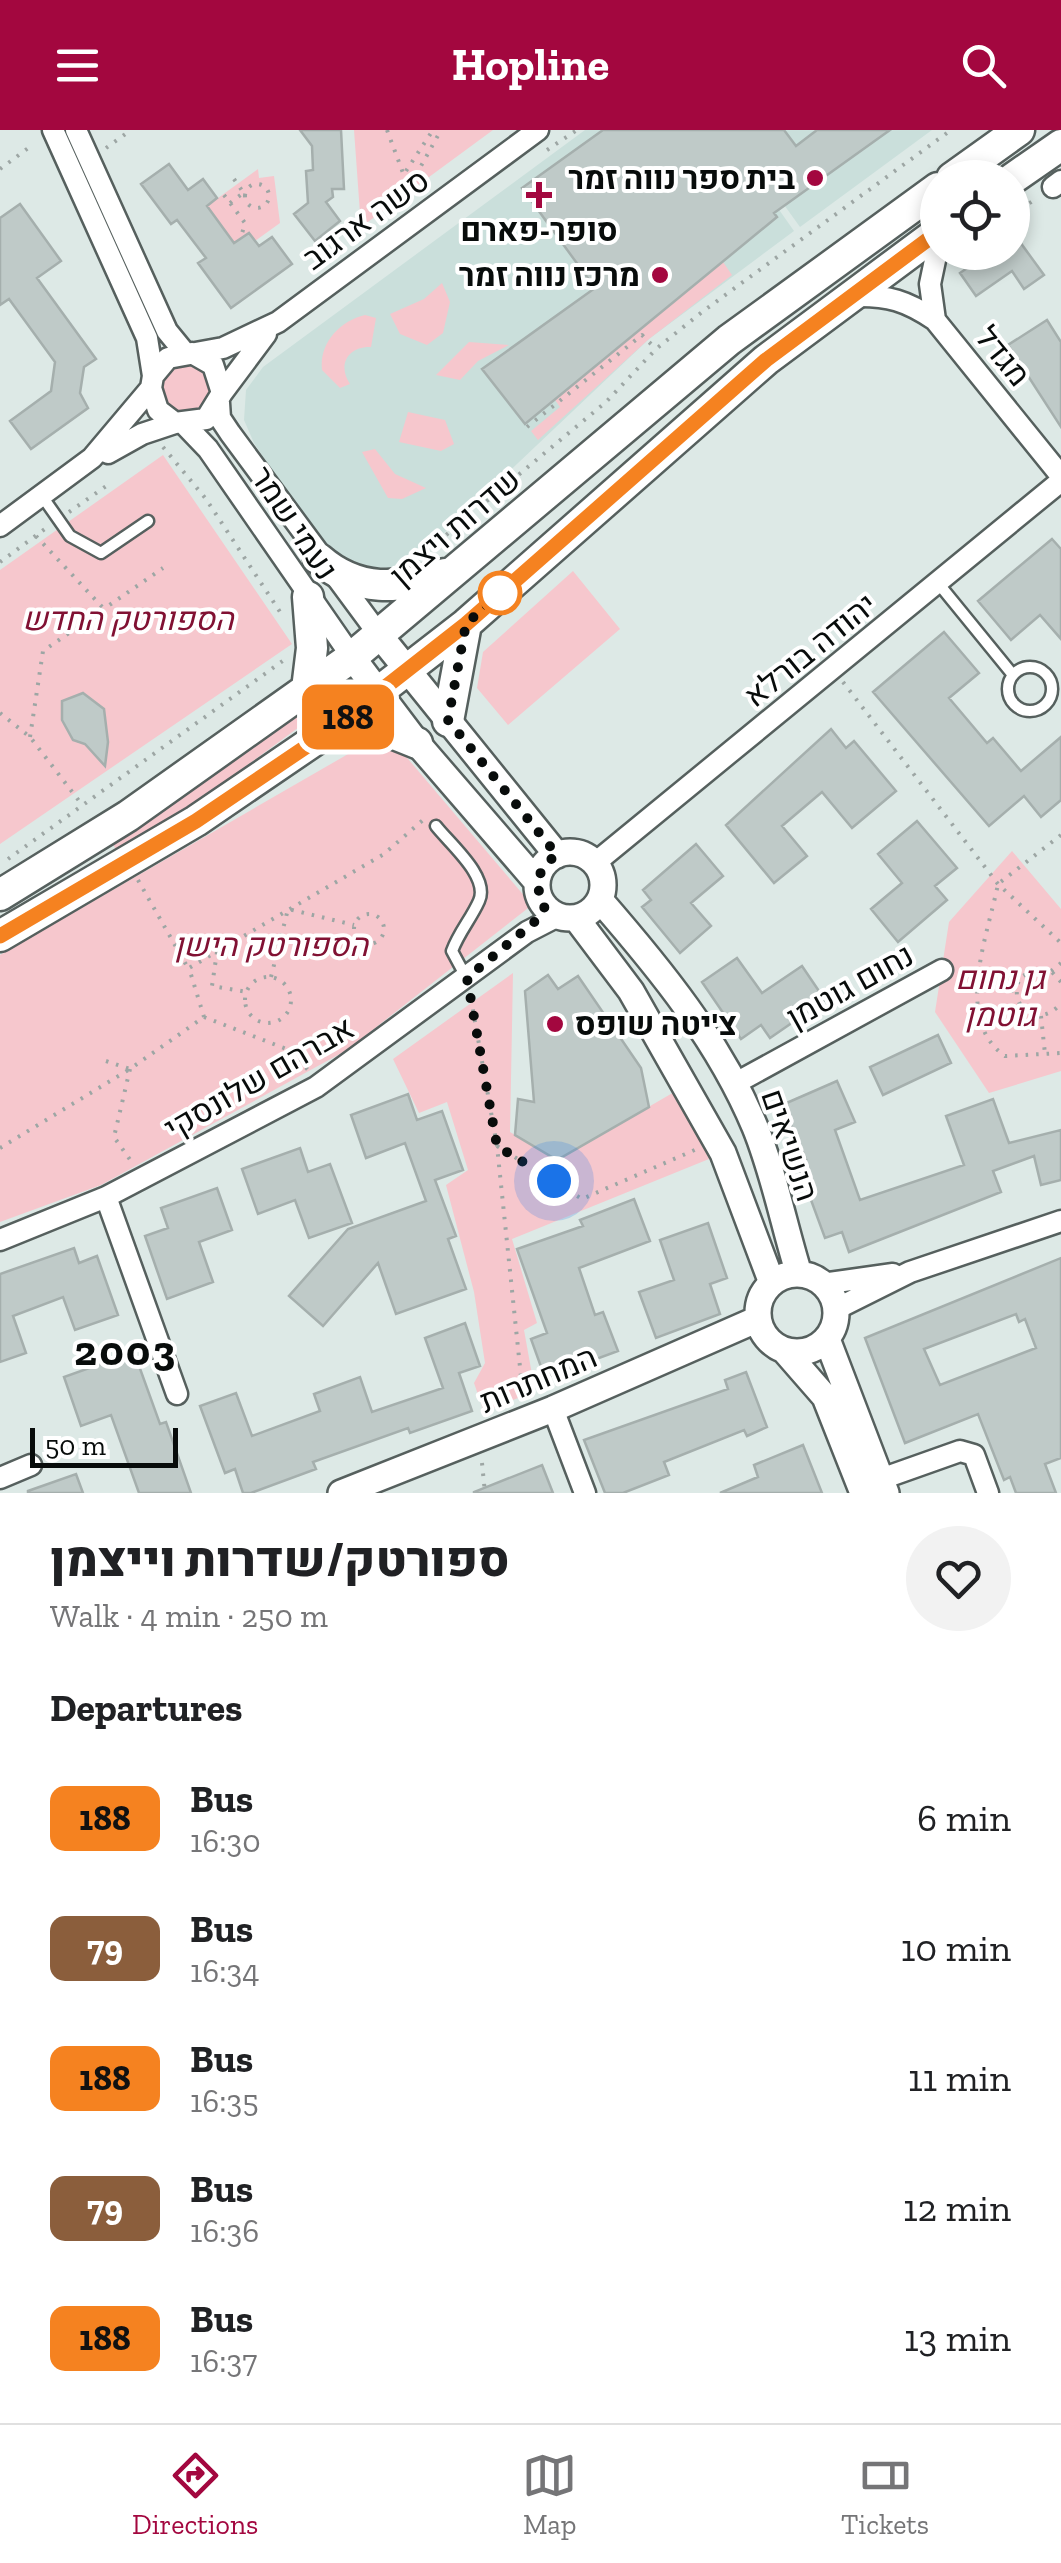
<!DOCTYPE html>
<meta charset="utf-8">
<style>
:root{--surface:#fff;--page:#f2f2f2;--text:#202124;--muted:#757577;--line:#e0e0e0;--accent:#a3073f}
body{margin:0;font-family:"Zilla Slab",Heebo,serif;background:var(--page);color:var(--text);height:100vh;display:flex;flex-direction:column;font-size:38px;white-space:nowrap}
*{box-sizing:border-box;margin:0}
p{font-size:32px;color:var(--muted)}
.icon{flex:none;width:55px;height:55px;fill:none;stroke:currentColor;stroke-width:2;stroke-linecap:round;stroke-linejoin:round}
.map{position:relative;height:1363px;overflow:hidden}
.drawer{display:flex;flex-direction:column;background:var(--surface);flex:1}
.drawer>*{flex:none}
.badge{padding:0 20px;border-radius:15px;font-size:35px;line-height:65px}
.fabs{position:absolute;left:920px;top:30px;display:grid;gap:20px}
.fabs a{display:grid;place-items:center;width:110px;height:110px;border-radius:50%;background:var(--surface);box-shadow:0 5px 15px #0003;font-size:50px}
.scale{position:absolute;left:30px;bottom:25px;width:148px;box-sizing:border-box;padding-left:10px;border:5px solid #080c0b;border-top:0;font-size:28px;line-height:35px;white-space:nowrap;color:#080c0b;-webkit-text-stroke:8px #fff;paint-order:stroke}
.you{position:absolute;width:50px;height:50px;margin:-25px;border:8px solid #fff;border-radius:50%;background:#1a73e8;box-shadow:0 0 0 15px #1a73e833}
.map>.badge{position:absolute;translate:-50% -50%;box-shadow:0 0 0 5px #fff}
h2{padding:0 50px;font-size:38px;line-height:90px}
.round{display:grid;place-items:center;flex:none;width:105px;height:105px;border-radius:52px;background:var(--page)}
.headline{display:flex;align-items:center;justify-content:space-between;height:170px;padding:0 50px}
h1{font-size:48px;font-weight:800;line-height:75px}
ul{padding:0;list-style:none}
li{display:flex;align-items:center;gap:30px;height:130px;padding:0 50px}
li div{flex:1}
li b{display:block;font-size:38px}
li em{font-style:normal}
li .badge{min-width:110px;font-weight:700;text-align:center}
header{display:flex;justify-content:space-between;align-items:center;height:130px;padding:0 50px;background:var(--accent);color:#fff;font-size:45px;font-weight:800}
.tabs{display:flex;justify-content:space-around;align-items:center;height:140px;border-top:2px solid var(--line);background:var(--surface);font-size:28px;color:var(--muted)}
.tabs a{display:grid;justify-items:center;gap:5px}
.tabs .active{color:var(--accent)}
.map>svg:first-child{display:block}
.built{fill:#cadfdb}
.green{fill:#f6c7cd}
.building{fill:#bfcac8;stroke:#a5afad;stroke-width:2.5;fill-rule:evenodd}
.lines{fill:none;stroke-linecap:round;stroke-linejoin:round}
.service-casing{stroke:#56605e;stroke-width:15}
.minor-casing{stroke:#56605e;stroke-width:25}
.tertiary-casing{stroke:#56605e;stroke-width:30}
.secondary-casing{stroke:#56605e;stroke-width:35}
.path{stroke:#9da6a4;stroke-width:4;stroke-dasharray:2.5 8;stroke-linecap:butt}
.service{stroke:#fff;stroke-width:10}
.minor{stroke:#fff;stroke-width:20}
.tertiary{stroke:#fff;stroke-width:25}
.secondary{stroke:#fff;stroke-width:30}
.line-casing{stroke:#fff;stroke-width:22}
.line{stroke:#f58220;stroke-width:15}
.walk{stroke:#080c0b;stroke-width:10;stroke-dasharray:0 18}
.poi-dot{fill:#a3073f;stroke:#fff;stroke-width:4}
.stop-dot{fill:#fff;stroke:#f58220;stroke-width:5}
.labels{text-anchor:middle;stroke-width:8;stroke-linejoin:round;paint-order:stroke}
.poi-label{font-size:32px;font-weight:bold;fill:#080c0b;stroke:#fff;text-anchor:end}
.street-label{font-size:32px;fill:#080c0b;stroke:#fff}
.park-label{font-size:32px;font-style:italic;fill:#811133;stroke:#fff}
.district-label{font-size:42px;font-weight:bold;letter-spacing:2.5px;fill:#080c0b;stroke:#fff}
</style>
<header><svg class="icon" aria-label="menu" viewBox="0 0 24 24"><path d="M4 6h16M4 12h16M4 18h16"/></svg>Hopline<svg class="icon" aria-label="search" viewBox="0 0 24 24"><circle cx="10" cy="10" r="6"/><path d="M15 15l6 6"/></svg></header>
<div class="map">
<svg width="1061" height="1363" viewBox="0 0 1061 1363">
<rect width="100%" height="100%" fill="#dde9e6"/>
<path class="built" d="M585 0H723L794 101 649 209 407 438 385 443 369 440 328 425 254 313 244 290 246 260 263 237Z
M730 0H932L800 97Z"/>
<path class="green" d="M354 0H493L361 97Z
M258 39 259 48 274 46 280 93 255 111 249 103 234 113 221 95 207 96 216 89 207 76Z
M723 132 732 145 649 209 538 310 531 301 560 277 555 270Z
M442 153 450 172 443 203 427 215 400 204 390 184 424 169Z
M365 185 376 188 371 217C348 216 337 235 350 254L340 258 322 240C319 214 339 191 365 185Z
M469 212 509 215 478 231 460 250 436 245Z
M163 259a23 23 0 1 1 46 0a23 23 0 1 1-46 0Z
M408 282 445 290 454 314 441 321 399 312Z
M375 319 395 344 426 358 402 369 388 368 362 322Z
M163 325 292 514 0 714V440Z
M573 441 620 499 508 595 477 558 483 522Z
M333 550 344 564 185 681 117 721 111 711Z
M362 616 403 623 532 775 347 920 101 1055 0 1092V825Z
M1012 721 1061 779V941L989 963 935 882 949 792Z
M513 843 510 1002 557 1030 676 961 709 1029 512 1109 537 1193 524 1200 535 1261 484 1282 474 1253 485 1233 474 1162 446 1055 468 1040 447 972 419 983 393 929Z"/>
<path class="building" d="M300 0H341L344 59H332L333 67 326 72 340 91 315 111 294 84 308 73 306 41 313 40 312 16Z
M603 0H784L796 16 817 0H890L774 83 777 87 525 294 482 239 595 158 522 58Z
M169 34 188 60 203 49 217 68 207 76 234 113 249 103 259 116 272 107 292 134 231 178 198 133 206 128 177 90 171 94 141 54Z
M20 74 61 131 37 148 96 229 84 237 80 263 88 278 31 319 10 291 51 261 55 232 9 169 0 175V88Z
M1012 101 1044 145 1024 159 1012 141 976 166 960 143 990 122H1012Z
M1047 190 1061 212V297L1008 215Z
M1052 409 1061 419V509L1040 485 1011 510 978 471Z
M944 502 979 543 949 568 987 613 993 608 1021 641 1061 607V670L1041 687 1024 666 989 696 873 562Z
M83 563 104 579 108 612 105 636 85 614 73 610 62 590V571Z
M831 599 846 618 854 611 896 661 852 698 822 662 782 696 807 726 774 753 726 695Z
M917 691 957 738 935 756 947 770 898 812 871 779 902 753 878 724Z
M696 714 723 746 691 773 711 796 680 823 642 777 651 770 643 760Z
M737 828 762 863 802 836 825 870 770 908 761 895 741 909 702 852Z
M548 845 558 859 578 846 641 938 649 977 557 1030 515 1005 518 969 534 972 525 861Z
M938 905 951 933 883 965 870 937Z
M837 951 855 992 835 1000 860 1070 964 1035 946 986 993 969 1009 1013 1061 1000V1050L1041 1055 1034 1026 993 1041 1001 1062 849 1122 842 1102 825 1108 797 1032 806 1029 782 975Z
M408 964 417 990 442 981 463 1040 435 1050 456 1106 448 1109 466 1159 396 1184 378 1133 323 1196 289 1166 348 1099 426 1071 405 1013 366 1028 351 985Z
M300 1018 308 1042 330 1034 352 1093 309 1108 295 1070 258 1084 242 1039Z
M217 1058 232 1100 199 1112 213 1152 167 1169 145 1106 168 1098 161 1078Z
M634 1069 650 1111 579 1138 595 1185 603 1182 618 1221 545 1248 531 1209 547 1203 517 1119 583 1096 580 1090Z
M708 1093 727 1148 710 1154 720 1184 656 1208 639 1162 674 1150 660 1110Z
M74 1118 79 1133 97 1126 118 1185 75 1200 63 1167 13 1186 26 1223 0 1232V1144Z
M1061 1128V1328L1045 1334 1056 1363H1016L1010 1347 1004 1350 978 1284 905 1313 865 1208ZM1016 1184 1019 1192 1025 1189 1036 1218 940 1255 924 1219Z
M465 1193 480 1236 459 1243 472 1281 410 1303 408 1298 313 1332 316 1339 251 1363H243L235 1339 225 1343 200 1276 236 1263 252 1306 320 1281 314 1264 360 1247 372 1282 443 1258 425 1208Z
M134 1222 160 1294 166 1292 191 1363H139L111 1285 81 1296 64 1247Z
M746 1242 767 1297 747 1306 744 1300 664 1332 669 1345 623 1363H605L584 1310 728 1259 725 1250Z
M803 1315 822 1363H720L758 1347 754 1335Z
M542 1335 553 1363H474V1362Z
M76 1344 83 1363H28V1361Z"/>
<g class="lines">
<defs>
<path id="service" d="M42 366 70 406 101 423 148 391
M938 453 1013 545
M1008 559a22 22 0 1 1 44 0a22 22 0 1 1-44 0Z
M436 696C450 714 490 747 479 771 471 789 459 802 452 821L466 847"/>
<path id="minor" d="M53 0 147 208 153 246
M76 0 167 201 185 223
M1053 57 1061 51
M854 166C888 165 907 171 935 190L1061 346
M935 190 930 154 938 116
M192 223 213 235 222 263 206 289 175 293 158 280 151 258 153 246 168 228 223 218 278 192 538 0
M222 263 266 204
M219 273 220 288 230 303 380 506
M185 295 208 319 352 527
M108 323 142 304 175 293
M0 396 92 328 151 258
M595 733 1061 351
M734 954 942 840
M106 1067 177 1264
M0 1110 106 1067 316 957 527 802 558 786
M822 1154 893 1144
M836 1179 910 1142 1061 1091
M553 1279 585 1363
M0 1348 31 1335
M881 1349 960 1321 974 1325 988 1363"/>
<path id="tertiary" d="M380 506 557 725
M352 527 417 613 537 752
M537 755a33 33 0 1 1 66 0a33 33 0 1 1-66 0Z
M600 770C660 839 719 911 755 997 774 1043 784 1096 799 1144
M576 788 631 861 723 1023 772 1153
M758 1183a39 39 0 1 1 78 0a39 39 0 1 1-78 0Z
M827 1209 886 1363
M784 1220 825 1267 863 1363
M341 1363 553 1279 758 1189"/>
<path id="secondary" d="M952 48 1019 0
M1012 49 1061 15
M319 429C358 463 399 459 445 444
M307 559 312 518 308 467
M448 591 466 494
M328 601 377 597 417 613
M0 765 128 686 352 527 729 210 938 58
M0 806 196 691 328 601 466 494 766 230 938 102"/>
</defs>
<use href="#service" class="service-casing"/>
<use href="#minor" class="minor-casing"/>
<use href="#tertiary" class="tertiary-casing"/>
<use href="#secondary" class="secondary-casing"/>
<path class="path" d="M387 0 412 67
M106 18 131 0
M547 20 577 0
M0 39 31 16
M406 41 433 0
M234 49 243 62
M411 54 441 0
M245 66a12 12 0 1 1 24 0a12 12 0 1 1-24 0Z
M224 65 245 93 241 107
M230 73 246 61
M1012 85 1037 68
M527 297 642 205 655 218
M163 317 206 369 284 488
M69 382 112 352
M36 406 104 479
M422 425 606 272 656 219 702 182 951 0
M0 432 49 396
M843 552 998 754 1061 813
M0 583 30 607 83 676
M30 607 43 521 163 438
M1061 705 998 754C988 805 953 890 1005 926L1061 923
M8 729 284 530
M138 750 188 838
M354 799a15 15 0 1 1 30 0a15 15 0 1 1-30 0Z
M217 822 212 856 247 862
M1051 841 1061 833
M961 846 980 852
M271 847 288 779 354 795
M245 870a23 23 0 1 1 46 0a23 23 0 1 1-46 0Z
M1061 852 1051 841 1034 839 1020 848C1006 879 1041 899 1061 873
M980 855 1014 861
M471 869 497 1016 523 1266
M1041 886 1045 924
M204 887 289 920 309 941
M106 931 130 939 204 887 189 838 384 724 423 690
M130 939 114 1007 131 1031
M497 1016 582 1069 697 1019
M0 1018 130 939
M482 1333 485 1363"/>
<use href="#service" class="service"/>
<use href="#minor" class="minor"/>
<use href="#tertiary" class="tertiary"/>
<use href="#secondary" class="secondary"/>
</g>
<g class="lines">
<defs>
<path id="line" d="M0 806 196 691 328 602 466 494 766 230 938 102"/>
</defs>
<use href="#line" class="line-casing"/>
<use href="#line" class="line"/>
<path class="walk" d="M500 463 466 494 448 590 557 725C537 738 533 756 545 776L539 788 467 848 497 1016 554 1051"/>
</g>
<g class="poi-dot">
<circle cx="815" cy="48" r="10"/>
<path d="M534 50h10v10h10v10h-10v10h-10v-10h-10v-10h10z"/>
<circle cx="660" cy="145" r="10"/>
<circle cx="555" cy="894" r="10"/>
</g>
<circle class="stop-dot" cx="500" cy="463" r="20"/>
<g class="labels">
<g class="poi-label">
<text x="795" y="59">בית ספר נווה זמר</text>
<text x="539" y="111" text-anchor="middle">סופר-פארם</text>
<text x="640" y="156">מרכז נווה זמר</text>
<text x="575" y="905" text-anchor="start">צ'יטה שופס</text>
</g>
<g class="street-label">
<text transform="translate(366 89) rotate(-36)" y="11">סשה ארגוב</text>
<text transform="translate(1003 226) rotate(51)" y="11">מגדל</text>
<text transform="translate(294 393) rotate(56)" y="11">נעמי שמר</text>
<text transform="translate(455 397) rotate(-41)" y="11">שדרות ויצמן</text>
<text transform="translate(810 520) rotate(-39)" y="11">יהודה בורלא</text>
<text transform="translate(850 856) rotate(-29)" y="11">נחום גוטמן</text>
<text transform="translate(259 948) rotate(-30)" y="11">אברהם שלונסקי</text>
<text transform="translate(790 1015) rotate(71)" y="11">הנשיאים</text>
<text transform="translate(538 1249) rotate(-23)" y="11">המחתרות</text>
</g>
<g class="park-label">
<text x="128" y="500">הספורטק החדש</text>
<text x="271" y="826">הספורטק הישן</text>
<text x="1000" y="859">גן נחום<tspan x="1000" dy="37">גוטמן</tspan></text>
</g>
<g class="district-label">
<text x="126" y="1235">2003</text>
</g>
</g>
</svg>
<div class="fabs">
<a><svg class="icon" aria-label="locate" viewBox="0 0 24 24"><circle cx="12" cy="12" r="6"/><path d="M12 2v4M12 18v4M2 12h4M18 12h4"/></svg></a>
</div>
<div class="scale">50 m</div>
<div class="you" style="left:554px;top:1051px"></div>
<b class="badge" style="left:348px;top:587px;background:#f58220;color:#111">188</b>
</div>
<section class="drawer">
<div class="headline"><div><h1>ספורטק/שדרות וייצמן</h1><p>Walk · 4 min · 250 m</p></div><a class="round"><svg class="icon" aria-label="heart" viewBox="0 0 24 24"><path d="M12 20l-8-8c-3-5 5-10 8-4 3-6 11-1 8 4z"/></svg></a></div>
<h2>Departures</h2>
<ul>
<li><span class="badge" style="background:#f58220;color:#111">188</span><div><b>Bus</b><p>16:30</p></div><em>6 min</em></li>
<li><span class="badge" style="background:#8b5e3c;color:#fff">79</span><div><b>Bus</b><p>16:34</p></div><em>10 min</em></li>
<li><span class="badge" style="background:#f58220;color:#111">188</span><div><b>Bus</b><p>16:35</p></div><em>11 min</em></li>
<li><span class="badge" style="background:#8b5e3c;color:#fff">79</span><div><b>Bus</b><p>16:36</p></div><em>12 min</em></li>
<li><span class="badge" style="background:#f58220;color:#111">188</span><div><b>Bus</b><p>16:37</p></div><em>13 min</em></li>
</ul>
</section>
<nav class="tabs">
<a class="active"><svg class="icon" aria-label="directions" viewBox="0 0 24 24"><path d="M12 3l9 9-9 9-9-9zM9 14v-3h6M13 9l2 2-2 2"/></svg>Directions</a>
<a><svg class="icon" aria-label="map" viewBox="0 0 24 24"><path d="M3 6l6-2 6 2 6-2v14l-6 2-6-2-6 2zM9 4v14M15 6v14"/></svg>Map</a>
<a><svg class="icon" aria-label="tickets" viewBox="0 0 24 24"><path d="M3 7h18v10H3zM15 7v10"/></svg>Tickets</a>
</nav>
